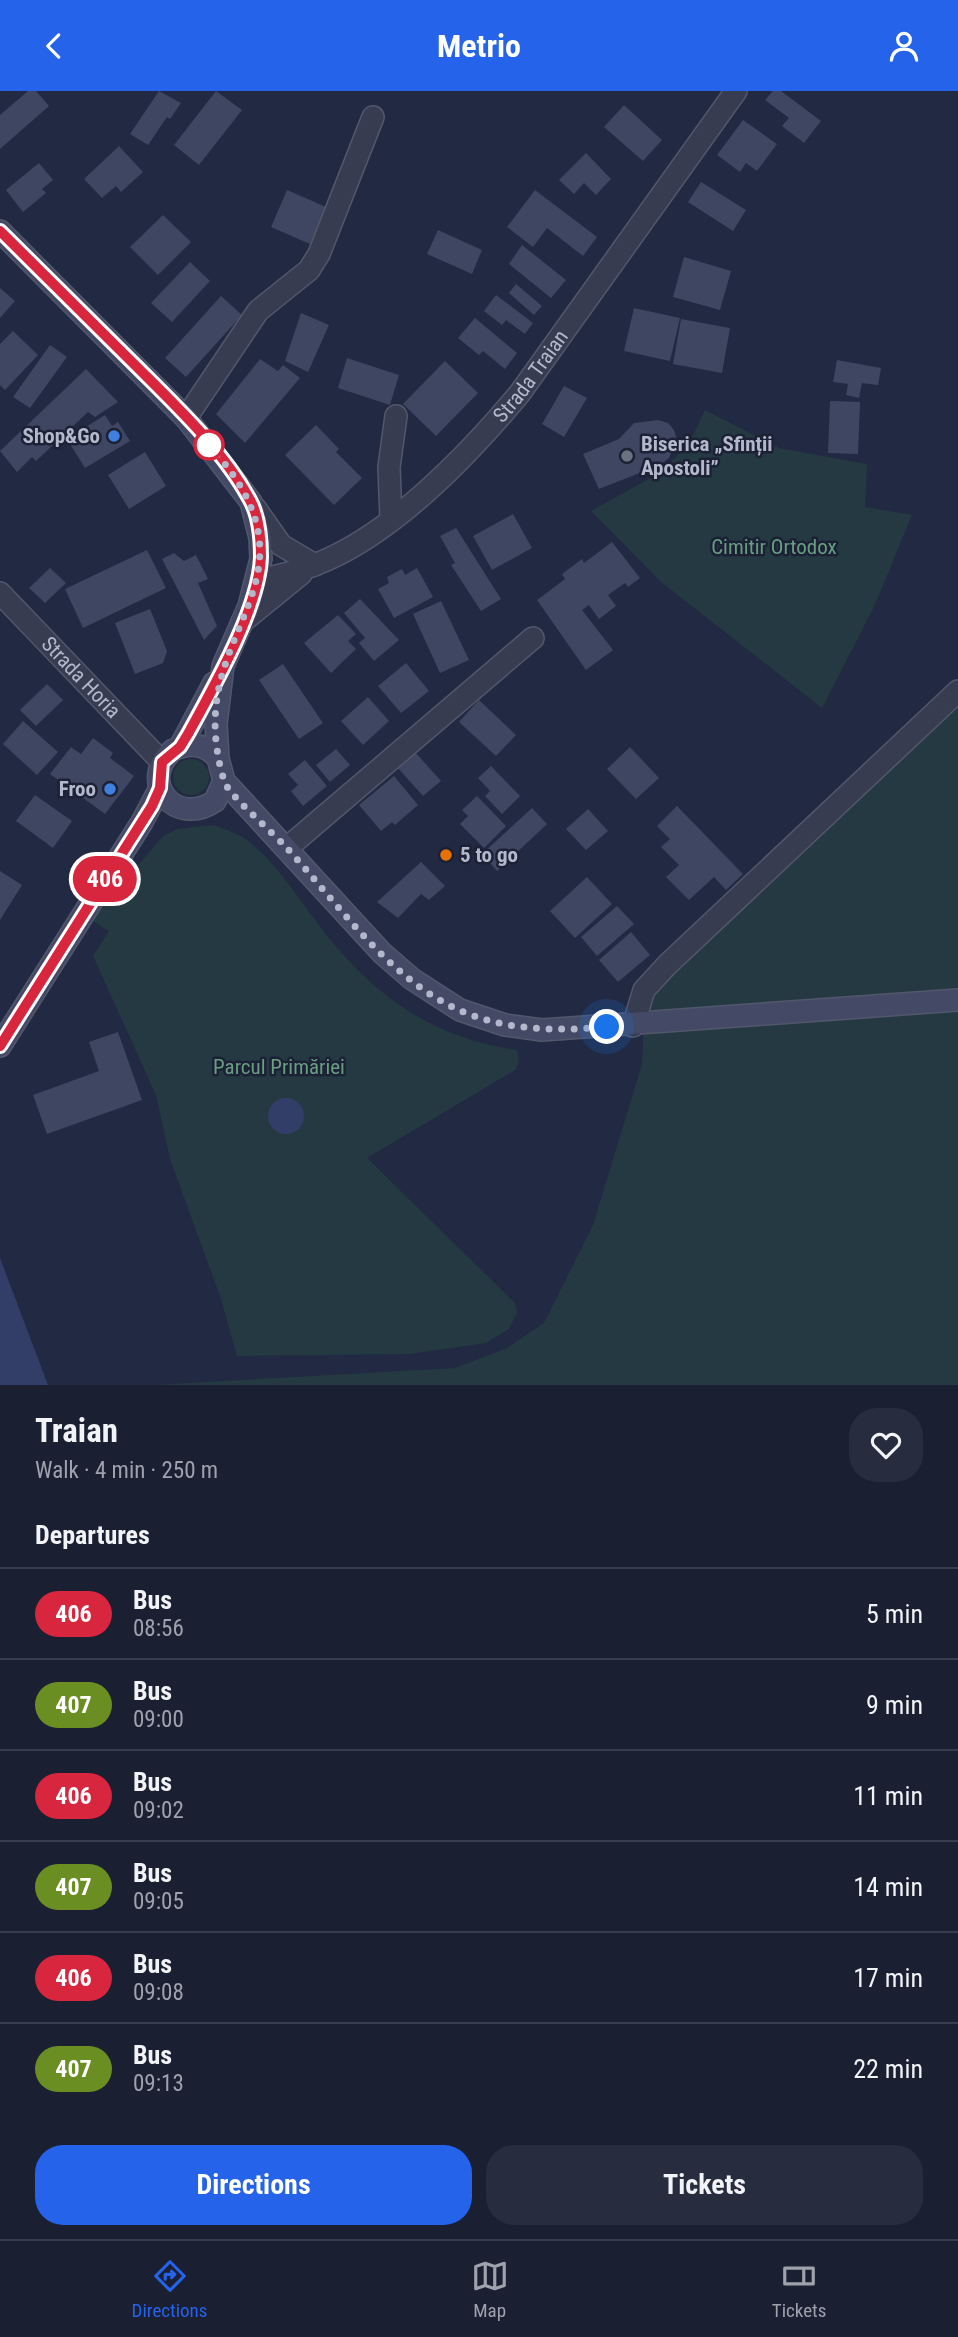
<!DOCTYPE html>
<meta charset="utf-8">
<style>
:root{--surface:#1a1f32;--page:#272c3e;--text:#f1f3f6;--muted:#9fa2ac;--line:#383d4d;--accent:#2563eb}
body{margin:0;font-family:"Roboto Condensed",sans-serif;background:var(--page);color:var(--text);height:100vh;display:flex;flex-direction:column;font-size:26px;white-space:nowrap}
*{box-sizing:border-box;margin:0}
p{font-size:23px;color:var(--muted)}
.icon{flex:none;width:38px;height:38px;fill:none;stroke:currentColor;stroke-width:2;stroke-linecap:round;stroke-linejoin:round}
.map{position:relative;height:1294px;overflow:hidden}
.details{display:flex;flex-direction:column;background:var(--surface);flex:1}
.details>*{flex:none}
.badge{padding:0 14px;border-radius:23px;font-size:24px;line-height:46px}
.you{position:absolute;width:35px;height:35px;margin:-18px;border:5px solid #fff;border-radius:50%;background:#1a73e8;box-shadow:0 0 0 10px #1a73e833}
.map>.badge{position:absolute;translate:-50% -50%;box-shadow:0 0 0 4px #fff}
h2{padding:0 35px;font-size:26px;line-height:63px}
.round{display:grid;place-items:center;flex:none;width:74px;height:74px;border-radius:28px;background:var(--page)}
.head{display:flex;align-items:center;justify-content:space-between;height:119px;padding:0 35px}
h1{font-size:33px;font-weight:700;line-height:52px}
.button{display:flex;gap:14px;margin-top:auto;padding:14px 35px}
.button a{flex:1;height:80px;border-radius:28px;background:var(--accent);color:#fff;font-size:28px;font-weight:700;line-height:80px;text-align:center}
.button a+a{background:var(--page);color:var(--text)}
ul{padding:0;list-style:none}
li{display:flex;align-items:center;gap:21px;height:91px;padding:0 35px;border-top:2px solid var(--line)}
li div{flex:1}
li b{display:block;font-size:26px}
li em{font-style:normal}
li .badge{min-width:77px;font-weight:700;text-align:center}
header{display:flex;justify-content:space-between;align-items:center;height:91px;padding:0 35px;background:var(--accent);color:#fff;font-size:32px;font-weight:700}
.tabs{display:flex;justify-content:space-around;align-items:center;height:98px;border-top:2px solid var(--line);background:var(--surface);font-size:19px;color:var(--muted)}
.tabs a{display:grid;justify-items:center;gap:4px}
.tabs .on{color:var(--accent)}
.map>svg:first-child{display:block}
.green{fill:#243942}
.water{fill:#333e68}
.building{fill:#3e4662}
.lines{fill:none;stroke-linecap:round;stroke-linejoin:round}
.street-casing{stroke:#52576c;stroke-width:24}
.secondary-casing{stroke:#52576c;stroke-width:24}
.street{stroke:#373c51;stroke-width:21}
.secondary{stroke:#444a65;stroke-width:21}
.line-casing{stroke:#fff;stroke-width:16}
.line{stroke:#d7263d;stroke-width:10}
.walk{stroke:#b3b8cc;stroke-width:7;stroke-dasharray:0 12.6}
.shop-dot{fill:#3f7fe0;stroke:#1c2136;stroke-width:2.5}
.stop-dot{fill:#fff;stroke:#d7263d;stroke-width:3.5}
.worship-dot{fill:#6b7280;stroke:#1c2136;stroke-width:2.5}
.food-dot{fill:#e8710a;stroke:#1c2136;stroke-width:2.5}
.labels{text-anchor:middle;stroke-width:5;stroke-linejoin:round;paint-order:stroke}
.street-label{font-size:21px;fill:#b3b8cc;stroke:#1c2136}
.poi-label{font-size:21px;font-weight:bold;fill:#b3b8cc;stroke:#1c2136;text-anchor:end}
.park-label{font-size:21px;fill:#689f80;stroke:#1c2136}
</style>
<header><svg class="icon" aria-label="back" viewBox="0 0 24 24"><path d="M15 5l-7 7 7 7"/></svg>Metrio<svg class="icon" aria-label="person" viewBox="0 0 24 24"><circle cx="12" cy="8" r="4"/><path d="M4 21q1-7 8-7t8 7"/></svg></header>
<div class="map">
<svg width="958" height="1294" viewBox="0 0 958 1294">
<rect width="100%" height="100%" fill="#222942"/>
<path class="green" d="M705 319 779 357 867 373 865 416 912 424 874 516 822 617 661 491 591 420 656 384 688 355Z
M958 613V1294H153L455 1277 507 1257 544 1232 593 1134 642 973 645 906Z
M173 686a18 18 0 1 1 36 0a18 18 0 1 1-36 0Z
M214 734C227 739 242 744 252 753 283 778 312 829 340 860 389 916 445 949 517 959L519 971 515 979 367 1067 515 1212 517 1222 509 1238 486 1252 410 1263 237 1265 221 1208 170 1068 156 1004 93 865 109 840 91 829 163 745 177 738Z"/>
<path class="water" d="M268 1025a18 18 0 1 1 36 0a18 18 0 1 1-36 0Z
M0 1167 48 1294H0Z"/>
<path class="building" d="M28 0H36L49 15 0 58V24Z
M159 0 181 12 170 28 167 26 148 54 130 43Z
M216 0 242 19 199 74 174 54Z
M773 0H781L821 30 804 52 782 35 789 27 765 9Z
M624 14 662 49 643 70 604 36Z
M743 29 777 53 757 80 746 72 740 81 717 64Z
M119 55 143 81 121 101 116 95 102 107 84 88Z
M586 62 611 88 596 104 584 92 574 103 559 89Z
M39 72 53 89 42 98 46 102 23 121 6 99Z
M701 91 746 119 733 140 688 111Z
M287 99 326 116 310 153 271 136Z
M535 99 597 146 583 165 547 137 533 156 507 136Z
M163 124 191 151 158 184 130 156Z
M438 139 482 159 472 183 427 163Z
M522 154 566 189 551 207 509 173Z
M684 166 731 180 720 219 673 206Z
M190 171 210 190 172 231 151 212Z
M516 193 542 215 534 224 509 202Z
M0 197 15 210 0 227Z
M496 204 533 232 525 243 506 229 502 234 484 220Z
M221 205 242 224 186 286 165 267Z
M634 217 680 227 670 270 624 260Z
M301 222 329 234 308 281 285 270Z
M475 227 517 262 505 278 483 260 479 264 458 247Z
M681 228 730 237 722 282 673 273Z
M13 240 38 264 5 299 0 294V253Z
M50 254 67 266 30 317 13 306Z
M347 267 399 284 390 314 338 297Z
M260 268 278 280 283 274 300 287 245 352 216 323Z
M837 269 881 277 878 294 862 292 859 307 846 304 848 293 833 291Z
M445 270 478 302 436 345 403 313Z
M86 278 118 311 95 326 88 321 36 370 32 366 17 381 0 360Z
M564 295 587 307 564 346 542 333Z
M830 310 860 311 858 363 828 362Z
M105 324 112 335 118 331 130 350 85 377 67 348Z
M658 329 668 332 674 339 677 349 669 367 660 374 599 398 583 363 619 348 634 332Z
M316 334 339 358 336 361 362 387 334 414 285 364Z
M145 361 166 395 129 418 108 384Z
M513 423 532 457 492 479 473 445Z
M456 437 501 508 481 520 451 474 455 472 440 445Z
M612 451 640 487 628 496 625 492 608 504 616 515 599 528 589 514 582 519 613 559 586 579 537 509 565 488 562 483 582 468 584 472Z
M147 459 166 497 83 537 65 498Z
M174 462 184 470 196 464 208 488 198 492 217 535 204 549 162 468Z
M50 477 66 492 45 512 29 497Z
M417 477 433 506 394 527 378 498 389 492 387 486 402 478 405 484Z
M360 508 399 549 374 570 359 552 365 547 344 522Z
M441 510 469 569 440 582 413 523Z
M150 518 167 560 163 572 135 583 115 532Z
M338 524 356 543 348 550 356 558 331 582 304 552Z
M406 572 429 600 401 622 378 595Z
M283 573 323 632 299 648 259 589Z
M47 593 63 609 36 635 20 619Z
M368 606 389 630 363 654 341 630Z
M479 609 516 644 496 665 459 631Z
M23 630 58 661 37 684 3 653Z
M93 647 113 662 110 667 134 685 105 723 50 683 71 656 81 663Z
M630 656 659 687 636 708 607 678Z
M336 658 350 674 330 691 316 674Z
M415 661 441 690 423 705 397 676Z
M305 669 327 695 303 715 291 700 298 694 288 683Z
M491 675 520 705 502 723 485 705 490 700 478 687Z
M394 685 418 714 395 734 392 731 381 740 359 714Z
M35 704 72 730 53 757 16 730Z
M477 705 506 735 484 757 460 733 468 725 462 719Z
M677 715 743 783 726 799 714 786 689 809 666 786 679 774 661 756 670 748 657 735Z
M532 717 547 733 497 780 482 763Z
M588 718 608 740 586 759 566 738Z
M421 771 445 795 429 809 421 803 398 827 377 811Z
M0 780 22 794 0 829Z
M587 786 612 813 575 847 550 820Z
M617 815 634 833 597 865 581 846Z
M631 841 650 864 618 891 599 869Z
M118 941 142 1009 47 1043 33 1004 99 980 89 951Z"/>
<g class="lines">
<defs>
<g id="street">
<path d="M186 327 258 220 309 179 319 163 373 26"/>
<path d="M255 417 281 454 315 474"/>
<path d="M391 428 389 376 396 325"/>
<path id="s1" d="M257 490C276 485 296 481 314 474 390 446 469 363 520 302L736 0"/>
<path id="s2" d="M0 502 162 671"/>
<path d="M242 531 301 483"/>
<path d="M287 757 533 547"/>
<path d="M633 935 644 899 667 874 958 600"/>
</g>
<path id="secondary" d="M0 140 186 327 251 411 260 447 261 468 249 515 223 575 216 633 218 667 224 690 382 862 412 888 460 919 505 934 542 939 958 909
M180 656 214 592
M218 667C205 653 190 651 173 659 137 690 175 737 215 710L224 690
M0 955 142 731 160 697"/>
</defs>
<use href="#street" class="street-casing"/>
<use href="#secondary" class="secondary-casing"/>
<use href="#street" class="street"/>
<use href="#secondary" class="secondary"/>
</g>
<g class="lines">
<defs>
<path id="line" d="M0 140C45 185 91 230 136 275 176 315 223 359 250 409 259 425 261 448 261 466 259 518 213 597 188 643L180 656 162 671 160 697 152 715 0 955"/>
</defs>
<use href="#line" class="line-casing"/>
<use href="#line" class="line"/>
<path class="walk" d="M209 354C330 487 194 533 218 664 219 672 222 682 224 690 228 703 273 742 285 755 338 812 388 888 461 920 508 940 557 940 607 936"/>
</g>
<g class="shop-dot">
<circle cx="114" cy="345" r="7"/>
<circle cx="110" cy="698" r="7"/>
</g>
<circle class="stop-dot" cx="209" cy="354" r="14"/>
<circle class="worship-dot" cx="627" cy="365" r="7"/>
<circle class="food-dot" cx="446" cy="764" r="7"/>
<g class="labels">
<g class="street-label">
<text dy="7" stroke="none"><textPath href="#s1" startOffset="350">Strada Traian</textPath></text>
<text dy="7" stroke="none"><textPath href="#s2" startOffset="117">Strada Horia</textPath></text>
</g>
<g class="poi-label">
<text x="100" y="352">Shop&amp;Go</text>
<text x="641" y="360" text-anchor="start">Biserica „Sfinții<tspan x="641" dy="24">Apostoli”</tspan></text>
<text x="96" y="705">Froo</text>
<text x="460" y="771" text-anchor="start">5 to go</text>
</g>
<g class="park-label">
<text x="774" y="463">Cimitir Ortodox</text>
<text x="279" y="983">Parcul Primăriei</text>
</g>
</g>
</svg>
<div class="you" style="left:607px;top:936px"></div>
<b class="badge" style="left:105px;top:788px;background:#d7263d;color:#fff">406</b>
</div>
<section class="details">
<div class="head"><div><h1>Traian</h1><p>Walk · 4 min · 250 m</p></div><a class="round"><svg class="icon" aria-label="heart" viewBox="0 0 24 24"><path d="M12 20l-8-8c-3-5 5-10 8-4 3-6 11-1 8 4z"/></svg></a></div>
<h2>Departures</h2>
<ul>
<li><span class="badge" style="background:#d7263d;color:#fff">406</span><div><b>Bus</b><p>08:56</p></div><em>5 min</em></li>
<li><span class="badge" style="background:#6b8e23;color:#fff">407</span><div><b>Bus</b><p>09:00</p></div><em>9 min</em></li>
<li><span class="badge" style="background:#d7263d;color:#fff">406</span><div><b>Bus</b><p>09:02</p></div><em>11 min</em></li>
<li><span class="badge" style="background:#6b8e23;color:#fff">407</span><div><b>Bus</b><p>09:05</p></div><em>14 min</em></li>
<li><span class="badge" style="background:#d7263d;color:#fff">406</span><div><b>Bus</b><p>09:08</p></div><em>17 min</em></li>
<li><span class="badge" style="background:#6b8e23;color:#fff">407</span><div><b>Bus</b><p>09:13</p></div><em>22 min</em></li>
</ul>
<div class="button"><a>Directions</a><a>Tickets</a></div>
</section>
<nav class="tabs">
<a class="on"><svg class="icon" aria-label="directions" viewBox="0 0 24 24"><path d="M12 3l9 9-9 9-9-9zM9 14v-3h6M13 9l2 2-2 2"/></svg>Directions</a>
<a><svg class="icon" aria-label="map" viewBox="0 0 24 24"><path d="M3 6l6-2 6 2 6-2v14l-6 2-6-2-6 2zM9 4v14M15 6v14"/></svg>Map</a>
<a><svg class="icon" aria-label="tickets" viewBox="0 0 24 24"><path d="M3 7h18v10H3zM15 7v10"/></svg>Tickets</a>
</nav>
